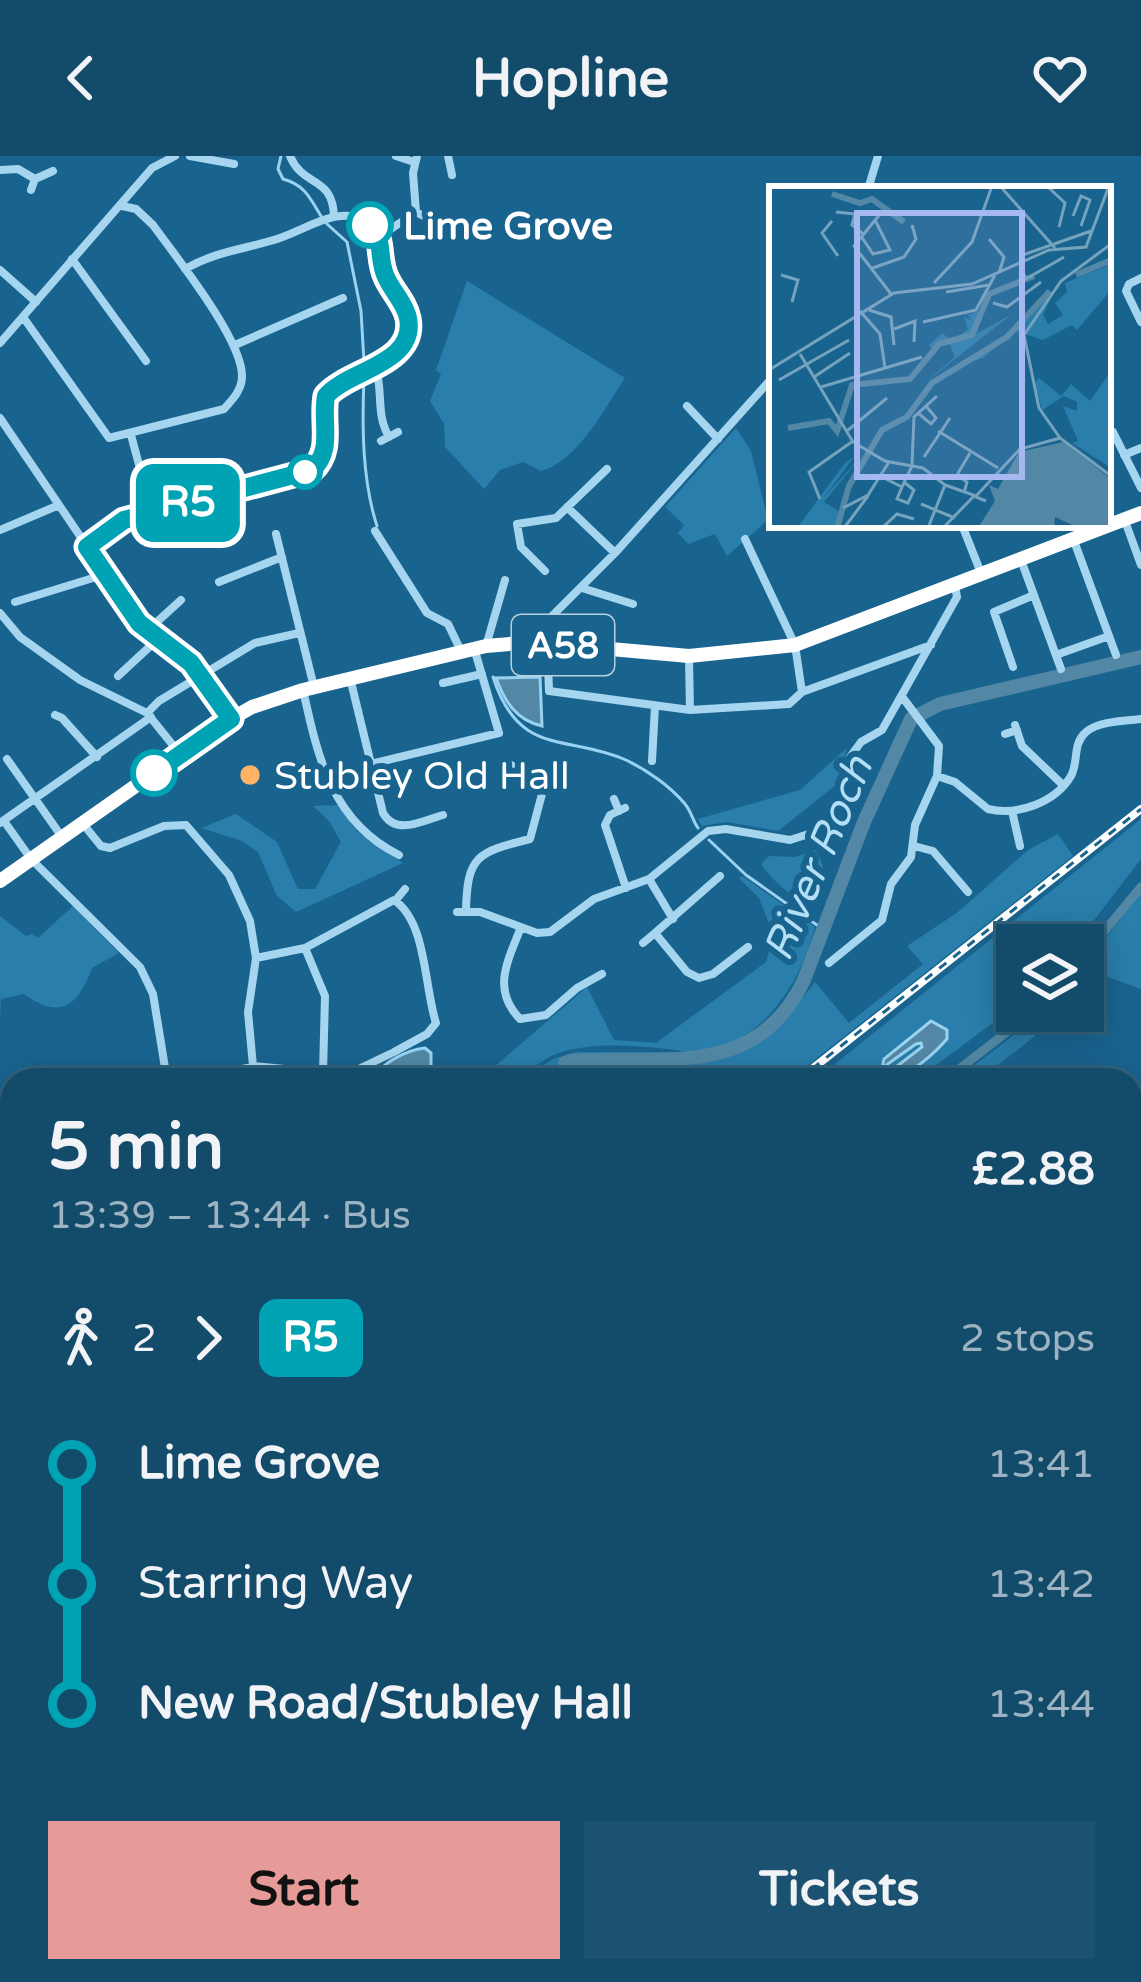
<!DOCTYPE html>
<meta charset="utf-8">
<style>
:root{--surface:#134b6b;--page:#1c5271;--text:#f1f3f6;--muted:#9db3c1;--line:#32637e;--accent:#e69b98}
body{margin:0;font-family:"Varela Round",sans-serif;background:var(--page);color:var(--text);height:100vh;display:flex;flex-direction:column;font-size:45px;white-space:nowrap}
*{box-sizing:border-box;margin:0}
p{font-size:39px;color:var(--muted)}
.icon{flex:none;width:66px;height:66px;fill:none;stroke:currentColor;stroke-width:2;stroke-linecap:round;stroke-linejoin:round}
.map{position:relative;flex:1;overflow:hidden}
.side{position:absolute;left:0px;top:912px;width:1143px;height:915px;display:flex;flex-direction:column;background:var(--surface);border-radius:36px 36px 0 0;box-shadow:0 6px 30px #0003,0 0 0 3px var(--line)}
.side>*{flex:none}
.badge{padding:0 24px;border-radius:18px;font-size:42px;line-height:78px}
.controls{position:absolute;left:996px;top:768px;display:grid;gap:24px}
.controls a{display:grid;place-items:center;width:108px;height:108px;border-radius:0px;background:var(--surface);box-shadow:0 6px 30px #0003,0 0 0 3px var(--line);font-size:60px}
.map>.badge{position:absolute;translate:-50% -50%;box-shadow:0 0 0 6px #fff}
.legs{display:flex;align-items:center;gap:18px;height:132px;padding:0 48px;font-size:39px}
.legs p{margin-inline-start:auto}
.overview{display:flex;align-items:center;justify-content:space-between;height:204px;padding:0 48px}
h1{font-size:66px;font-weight:700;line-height:90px}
.cta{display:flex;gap:24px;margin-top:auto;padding:24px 48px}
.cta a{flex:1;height:138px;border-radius:0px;background:var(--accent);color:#111;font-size:48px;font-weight:700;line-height:138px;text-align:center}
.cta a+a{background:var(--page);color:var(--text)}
ul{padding:0 48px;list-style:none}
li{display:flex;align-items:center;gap:42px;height:120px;font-size:45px}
li i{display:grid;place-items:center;width:18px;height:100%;margin:0 15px;background:currentColor}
li i::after{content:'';width:30px;height:30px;margin:-15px;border:9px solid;border-radius:50%;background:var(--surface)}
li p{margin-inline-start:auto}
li:first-child i{background:linear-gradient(#0000 50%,currentColor 0)}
li:last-child i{background:linear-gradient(currentColor 50%,#0000 0)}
header{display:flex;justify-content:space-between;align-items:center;height:156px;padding:0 48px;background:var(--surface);font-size:54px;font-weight:700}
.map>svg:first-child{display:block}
.green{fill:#297eab}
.water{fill:#5288a5;stroke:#99d3f1;stroke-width:3}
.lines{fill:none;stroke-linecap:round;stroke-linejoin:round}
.stream{stroke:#99d3f1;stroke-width:3}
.canal{stroke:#5288a5;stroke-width:9}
.river{stroke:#5288a5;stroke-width:14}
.street{stroke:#a6d6ef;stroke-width:8}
.secondary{stroke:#d4ecfa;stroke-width:10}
.highway{stroke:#fff;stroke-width:14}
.rail-casing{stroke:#fff;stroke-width:8}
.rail{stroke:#19648f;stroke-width:3;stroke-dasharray:9;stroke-linecap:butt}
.line-1-casing{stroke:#fff;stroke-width:27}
.line-1{stroke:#00a3b4;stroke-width:18}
.stop-1-dot{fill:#fff;stroke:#00a3b4;stroke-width:6}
.poi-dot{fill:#ffb364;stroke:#19648f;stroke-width:4.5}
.labels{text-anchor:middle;stroke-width:12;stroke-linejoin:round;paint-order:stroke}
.shield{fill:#19648f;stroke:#bad0dd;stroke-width:3}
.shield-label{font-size:36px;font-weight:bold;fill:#fff}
.stop-label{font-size:39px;font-weight:bold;fill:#fff;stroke:#19648f;text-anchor:start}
.poi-label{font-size:39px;fill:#fff;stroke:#19648f;text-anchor:start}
.water-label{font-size:42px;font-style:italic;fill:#b2dff6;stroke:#19648f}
.inset-river{fill:none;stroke:#5288a5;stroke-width:6}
.inset-road{fill:none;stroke:#75a2bc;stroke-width:3}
.view{fill:#a5b8ef;fill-opacity:0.15;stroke:#a5b8ef;stroke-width:6}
.inset-edge{fill:none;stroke:#fff;stroke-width:6}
</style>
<header><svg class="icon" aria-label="back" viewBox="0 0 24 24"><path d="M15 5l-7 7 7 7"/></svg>Hopline<svg class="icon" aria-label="heart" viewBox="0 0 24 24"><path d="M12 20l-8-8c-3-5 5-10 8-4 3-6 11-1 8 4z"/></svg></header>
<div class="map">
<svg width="1141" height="1826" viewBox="0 0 1141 1826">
<rect width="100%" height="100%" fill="#19648f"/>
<path class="green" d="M467 125 625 222C604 253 578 305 541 315L523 306 500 314 484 333 445 291 444 268 430 245 441 218 436 214Z
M736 272 751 295 768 364 727 400 715 378 688 388 678 377 684 369 665 351Z
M847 592 836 629 778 675 727 666 702 670 698 663 800 634Z
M338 649 357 675 403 707 296 756 277 740 258 696 242 685 201 672 236 658 277 686 298 733H315L341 686 329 665 313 650Z
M1141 663V703L1075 789H1017V849L916 924H815Z
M1058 678 1073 700 789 924H647L641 909C728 910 762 895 815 826L849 867 923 808 907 790 958 756 1028 694Z
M815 694C829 712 826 738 808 752 797 745 766 719 761 708L769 700 795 701Z
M742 720 815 771C799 830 765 883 702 897H716L699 900 572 903 553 910V924H520L553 903 576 896H688C650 890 599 885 562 896 543 902 529 916 511 924H504L493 912 587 831 614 884 656 887 766 806 774 780 759 742 739 722Z
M1141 737V833L1095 816 1083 829V811Z
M73 750 119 797 92 812C78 849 61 865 24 838L1 843 0 863V760L26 780 32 778 38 782Z
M1045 855H1059L1040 876 979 924H955Z"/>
<path class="water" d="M540 521 542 570C516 564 505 546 496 522Z
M931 865 947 874V883C930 902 905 924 879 924L922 891 921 887 916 888 882 912 884 903Z
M425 892 431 897V912L422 923 376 924C378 907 408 894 425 892Z
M1141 1638V1826H1004L1006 1815H1131V1646Z"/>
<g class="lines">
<path class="stream" d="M281 0 278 13 283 23C305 29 310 42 321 60
M327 68 347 86 361 155 364 206
M364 221C362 269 362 324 377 370
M493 521C519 602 567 578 626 604 647 614 670 630 685 648 691 655 693 665 698 672
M709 684 746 719 824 774"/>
<path class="canal" d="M1083 801 1141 731
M945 924 1034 855
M0 1799 12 1784"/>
<path class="river" d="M561 924 565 907 571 905C661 899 756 925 804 824L864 666 911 563 940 548 1141 501
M0 1171 12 1165"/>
<path class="street" d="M190 0 234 8
M290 0C303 32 333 19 334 61
M396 0 414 6
M448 0 452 19
M0 14 18 13 35 23
M868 33 878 0
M31 34 35 23 53 15
M416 56 437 67 446 83
M379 81 416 56 413 17 417 0
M72 103 146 205
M0 114 36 146
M1141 122 1129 128 1126 135 1141 166
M23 161 109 282 224 253C233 243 242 234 242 220 242 183 176 101 153 69L136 53 122 50
M0 187 152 12 175 0
M235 189 343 142
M375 210C384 235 375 257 389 281
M687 250 718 283
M0 262 139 467 191 507 230 562
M1113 276 1141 332
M131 279 152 357
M381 285 398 276
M1124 299 1141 292
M567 351 615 397
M1125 365 1141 409
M962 369 981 417
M0 374 59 349
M375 375 427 457 448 468 461 495
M276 378 314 531
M745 383 795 489 802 536
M1074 385 1116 499
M87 391 124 364 312 314C334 294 322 267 325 240 345 217 384 216 402 192 417 171 403 151 392 132 380 111 387 81 367 66 359 60 350 59 341 60 320 62 300 75 280 82 247 93 216 95 185 113
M1021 404 1061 513
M545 415 521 391 517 368 556 362 607 313
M219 426 282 401
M582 432 633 448
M15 446 106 418
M0 457 20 481 80 524 147 557 180 598
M148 474 181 444
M532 486 537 475 615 397 772 222
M486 490 505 424
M1056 499 1109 480
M689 502 690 554
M548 508 549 535 690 554 789 548 802 536 931 489
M1013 511 994 456 1034 439
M118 520 159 482
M350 522 383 657C396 680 422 665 443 659
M443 527 482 518
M303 534C318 602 332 666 399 699
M147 557 159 545 255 487 299 477
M55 559 62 562 97 601
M1015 569 1022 590 1063 629
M1005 578 1017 574
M7 603 62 681
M652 605 655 550
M371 608 499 577 474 492
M937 620 955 626 988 653C1017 660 1055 647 1071 620 1079 605 1072 588 1086 576 1099 565 1124 565 1141 563
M614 643 619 655
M625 652 610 659 605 669 626 732
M1012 655 1020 690
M4 665 31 703 140 811 153 838 167 924
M0 667 151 561
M83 668 101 690 110 692 164 670 186 669 229 719 250 765 256 802 248 856 253 910
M914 690 933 695 968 736
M720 720 655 777 687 816 699 822 713 818 748 791
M649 723 673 763
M395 745 405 733
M466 755C467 699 478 696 530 683L542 638 532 623 511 609
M457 756H480L537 777 550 776 594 743 649 723 708 675 726 673 790 684 818 675 841 646 850 601 861 586 882 574 957 441 955 430
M521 771C508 805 491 833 520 863L546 859 577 832 602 818
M643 787 655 777
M305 792 325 840 323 917
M256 802 305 792 394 744C427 766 424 831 436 867L427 878 394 896
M829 807 882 764 891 728 911 701 915 669 937 620 939 590 903 542
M239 914 253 910 346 919 390 898
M0 1107 12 1103
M0 1450 12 1440
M0 1505 12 1520
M0 1644 3 1646
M288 1815 311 1826
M388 1815 413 1826
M692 1815 693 1826
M173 1826 178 1815
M357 1826 362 1815
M483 1826 486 1815"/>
<path class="secondary" d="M0 1606 12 1612
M1131 1630 1141 1623
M527 1815 538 1826
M924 1826 932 1815"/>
<path class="highway" d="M0 725 231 563 252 551 303 534 486 490 532 486 689 500 795 489 1141 357"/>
<defs>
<path id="rail" d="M798 924 1141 653
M0 1670 12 1654"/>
</defs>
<use href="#rail" class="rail-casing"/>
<use href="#rail" class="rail"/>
</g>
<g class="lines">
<defs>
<path id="line-1" d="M154 617 231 563 191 507 139 467 87 391 124 364 312 314C334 294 321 267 326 240 348 214 417 208 408 162 405 147 392 135 386 121 377 102 385 85 370 69"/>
</defs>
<use href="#line-1" class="line-1-casing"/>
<use href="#line-1" class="line-1"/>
</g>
<g class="stop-1-dot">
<circle cx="370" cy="69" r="21"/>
<circle cx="305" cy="316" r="15"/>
<circle cx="154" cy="617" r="21"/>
</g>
<circle class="poi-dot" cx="250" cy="619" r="12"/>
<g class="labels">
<rect class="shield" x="512" y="459" width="102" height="60" rx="9"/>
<g class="shield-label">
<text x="563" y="502">A58</text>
</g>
<g class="stop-label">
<text x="403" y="83">Lime Grove</text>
</g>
<g class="poi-label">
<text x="274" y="633">Stubley Old Hall</text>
</g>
<g class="water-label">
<text transform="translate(817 702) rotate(-67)" y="15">River Roch</text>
</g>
</g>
<g transform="translate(769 30)">
<rect width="342" height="342" fill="#19648f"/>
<path d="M342 78V104L308 144 303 139 274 154 246 145 214 172 189 180 239 150 286 103 274 129 279 138 294 129 286 117 298 106 296 97ZM212 124 202 151 243 128 147 204 186 171 180 157 168 158 166 168 160 159 173 147 184 155 199 143 195 131 203 135 199 129ZM342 185V279L341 281 303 257 309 255 294 220 308 225V216L295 210 273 224 266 197 270 192 292 210 302 198 321 215ZM97 265 55 316 71 326 66 342H28L76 277 85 271 56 310Z" fill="#297eab"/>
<path d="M294 256 342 293V342H310L286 331 285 342H209L226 315 220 299 229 303 250 266Z" fill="#5288a5"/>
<path class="inset-river" d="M63 8 91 17 103 13 135 36M307 89 342 74M19 242 60 235 68 245 83 199 141 193 170 158 203 149 220 108 265 90M68 342 80 300 113 244 138 231 163 197 238 151 281 105"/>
<path class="inset-road" d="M231 0 286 62M278 0 296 17 290 41M67 26 86 28 83 39 94 48M304 30 312 10 321 14 312 40M63 35 53 47 69 70M92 50 104 68 121 64 106 34M220 53 235 71 230 87M251 70 322 45M251 80 257 93 295 71M101 83 135 71 147 53 143 39M12 89 29 94 23 116M165 97 203 56 223 0M177 106 220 99M122 108 85 60 111 28H122M224 117 238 121 272 96M100 124 122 131 125 159M91 125 111 148 116 182M154 136 207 124 226 89M125 143 146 135 145 156M31 168 84 256 116 275 154 282 176 299M0 184 125 107 203 98 280 64 317 61 340 0M45 191 81 167M10 194 80 154M52 201 153 171M149 227 162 238 167 232 157 220M78 245 118 212M169 245 229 282M291 252 342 290M155 271 181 232M143 278 145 231 168 210M113 291 133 301 144 278M133 301 128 313 139 317 145 304 136 297M195 307 198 296 188 289 201 267M51 313 40 286 84 255M152 318 186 332M74 322 99 309 120 276M75 342 99 310M113 342 128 328 145 333M159 342 176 299 207 310 251 263 291 252 270 222 255 149 292 95 342 58M174 342 205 310 217 315"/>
<path class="view" d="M88 27H253V291H88Z"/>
<rect width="342" height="342" class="inset-edge"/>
</g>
</svg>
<div class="controls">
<a><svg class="icon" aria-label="layers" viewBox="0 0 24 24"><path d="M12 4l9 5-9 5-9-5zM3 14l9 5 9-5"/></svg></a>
</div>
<b class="badge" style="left:188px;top:347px;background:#00a3b4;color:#fff">R5</b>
<section class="side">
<div class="overview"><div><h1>5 min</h1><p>13:39 – 13:44 · Bus</p></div><b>£2.88</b></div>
<div class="legs"><svg class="icon" aria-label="walk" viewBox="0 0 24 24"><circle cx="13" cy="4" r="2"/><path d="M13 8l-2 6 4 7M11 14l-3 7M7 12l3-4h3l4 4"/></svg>2<svg class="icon" aria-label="forward" viewBox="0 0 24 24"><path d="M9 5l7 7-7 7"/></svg><b class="badge" style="background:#00a3b4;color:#fff">R5</b><p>2 stops</p></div>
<ul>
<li><i style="color:#00a3b4"></i><b>Lime Grove</b><p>13:41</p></li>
<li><i style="color:#00a3b4"></i><span>Starring Way</span><p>13:42</p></li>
<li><i style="color:#00a3b4"></i><b>New Road/Stubley Hall</b><p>13:44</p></li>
</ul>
<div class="cta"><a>Start</a><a>Tickets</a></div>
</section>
</div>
